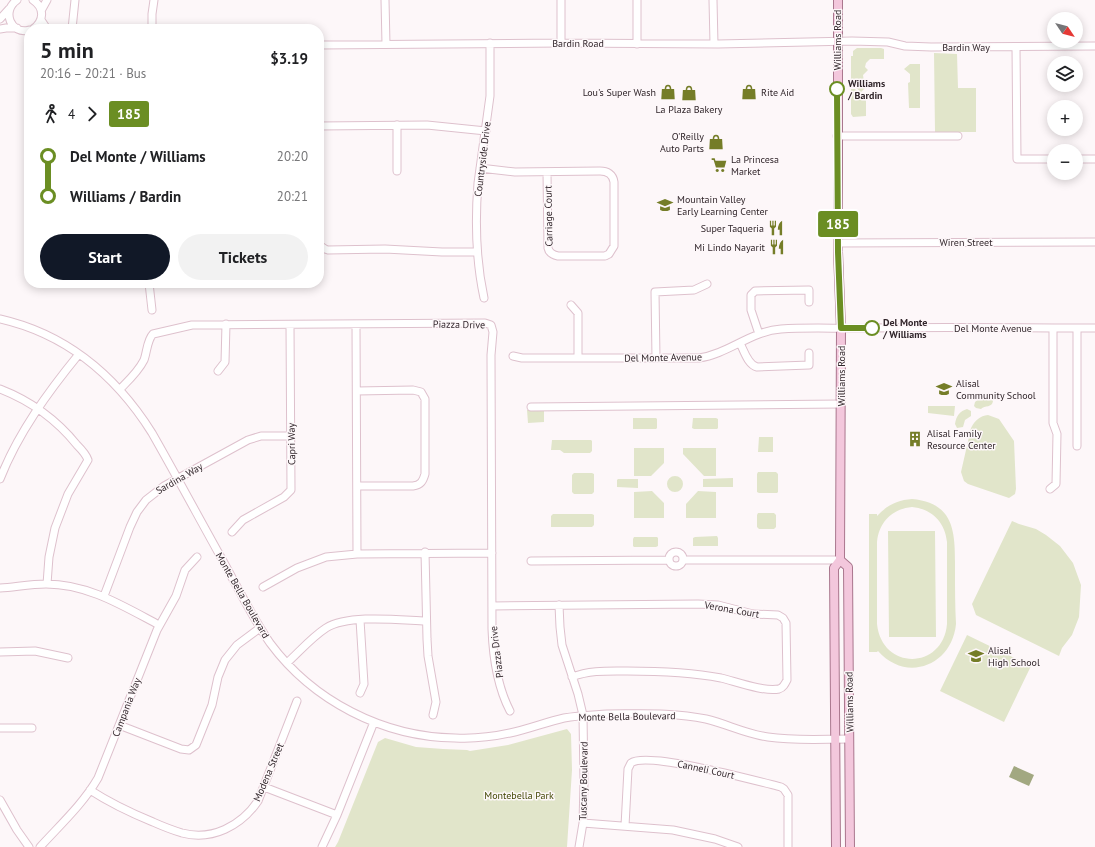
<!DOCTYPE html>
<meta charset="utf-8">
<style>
:root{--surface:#fff;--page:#f2f2f2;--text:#202124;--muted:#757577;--accent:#111827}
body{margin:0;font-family:"PT Sans",sans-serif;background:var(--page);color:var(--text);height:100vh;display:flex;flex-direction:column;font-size:15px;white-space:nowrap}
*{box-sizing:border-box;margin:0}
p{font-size:13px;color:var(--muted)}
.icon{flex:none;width:22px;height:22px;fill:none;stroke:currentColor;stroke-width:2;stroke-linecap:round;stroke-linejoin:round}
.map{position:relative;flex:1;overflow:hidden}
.side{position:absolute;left:24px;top:24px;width:300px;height:264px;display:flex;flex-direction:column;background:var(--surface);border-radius:16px;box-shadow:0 2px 10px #0003}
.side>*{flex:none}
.badge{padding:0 8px;border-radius:3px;font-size:14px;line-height:26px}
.needle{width:26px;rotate:125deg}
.tools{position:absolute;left:1047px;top:12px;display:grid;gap:8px}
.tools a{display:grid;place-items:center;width:36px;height:36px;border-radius:50%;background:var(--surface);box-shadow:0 2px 10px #0003;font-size:20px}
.map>.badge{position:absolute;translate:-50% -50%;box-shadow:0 0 0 2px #fff}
.legs{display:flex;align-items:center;gap:6px;height:44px;padding:0 16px;font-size:13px}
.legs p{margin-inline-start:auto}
.summary{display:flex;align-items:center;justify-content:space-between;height:68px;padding:0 16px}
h1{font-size:22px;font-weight:600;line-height:30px}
.cta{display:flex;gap:8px;margin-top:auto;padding:8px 16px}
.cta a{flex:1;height:46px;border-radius:24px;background:var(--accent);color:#fff;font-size:16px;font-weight:600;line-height:46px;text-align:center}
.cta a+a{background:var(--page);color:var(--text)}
ul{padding:0 16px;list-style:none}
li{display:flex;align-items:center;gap:14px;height:40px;font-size:15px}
li i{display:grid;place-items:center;width:6px;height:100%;margin:0 5px;background:currentColor}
li i::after{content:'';width:10px;height:10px;margin:-5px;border:3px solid;border-radius:50%;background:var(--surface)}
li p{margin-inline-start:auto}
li:first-child i{background:linear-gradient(#0000 50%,currentColor 0)}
li:last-child i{background:linear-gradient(currentColor 50%,#0000 0)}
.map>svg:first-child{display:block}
.green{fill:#e1e5ca;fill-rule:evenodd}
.water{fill:#a2a881}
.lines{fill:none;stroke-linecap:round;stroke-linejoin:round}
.minor-casing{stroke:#dec1cd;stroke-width:9}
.major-casing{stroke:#aa778e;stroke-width:10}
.minor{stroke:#fff;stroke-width:7}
.major{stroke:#f3c7dc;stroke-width:8}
.line-1-casing{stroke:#fff;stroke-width:9}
.line-1{stroke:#6b8e23;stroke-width:6}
.stop-1-dot{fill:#fff;stroke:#6b8e23;stroke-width:2}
.labels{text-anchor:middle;stroke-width:3;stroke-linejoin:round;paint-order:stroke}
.street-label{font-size:10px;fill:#31262b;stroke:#fdf7f9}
.stop-label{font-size:10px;font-weight:bold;fill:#31262b;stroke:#fdf7f9;text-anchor:start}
.poi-label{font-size:10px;fill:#31262b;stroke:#fdf7f9;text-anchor:start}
.park-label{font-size:10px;fill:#434805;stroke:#fdf7f9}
</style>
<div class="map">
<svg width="1095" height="847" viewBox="0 0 1095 847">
<rect width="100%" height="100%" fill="#fdf7f9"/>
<path class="green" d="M857 48H881L884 49V59H870L866 63 865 67 868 70 863 75 864 82 867 86 861 92 855 87H851V56H853V51Z
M934 53 957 54 958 88H976V132H935Z
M910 64H920V108H909L908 83 910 82V74L904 69Z
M851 89H855L866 100V116L853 117 851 114Z
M984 397 992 399 993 401C992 408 985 405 981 409L976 408 974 406 975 402 980 398Z
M928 406H955L954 416 928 413Z
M967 409 971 411V416L965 420 963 427 957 428 955 424C956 416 960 411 967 409Z
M527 410H544V422L528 423Z
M988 415 999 419 1014 441 1016 489 1015 494 1009 498 968 484 964 481 961 472 971 428C975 420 980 416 988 415Z
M633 418H656L657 419V428L656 429H633Z
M693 418H716L718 419V428L717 429H694L692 428Z
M759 437H773V452H758Z
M552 440H591L592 441V451L590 453H564L560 450H551Z
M634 448H664V463L651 476H634Z
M683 448H716V476H704L683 454Z
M758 472H776L778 474V492L777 493H759L757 492V474Z
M574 473H592L594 474V492L592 494H574L572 492V475Z
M667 484a8 8 0 1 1 16 0a8 8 0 1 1-16 0Z
M733 478V487H703V479Z
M618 479H638V488L617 487V480Z
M652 491 664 503V518H634V492Z
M698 491 716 492V518H686V504Z
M912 499C957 503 955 536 955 571 955 589 955 606 956 624 952 666 906 683 878 651L877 652H869V514H877V516C887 505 898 500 912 499ZM912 507C932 509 945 522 947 542V624C943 670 882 671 877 624V542C879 522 892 509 912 507Z
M758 513H774L776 515V527L774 529H759L757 527V515Z
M553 514H592L594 515V525L592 527H551V516Z
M1012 521 1019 524 1036 529 1046 535 1060 546 1073 563 1081 585 1079 617 1072 635 1062 648 1059 656 976 615 972 604Z
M888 531H935L936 637H889Z
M717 536 718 538V546H693V538L695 537Z
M634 537H657L658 538V546L656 547H634L633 546V539Z
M967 635 1031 666 1004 722 940 691Z
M567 729 571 734 572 770 567 847H335L338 842 378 742 385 738 416 747 443 749 467 750 470 751 508 745Z"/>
<path class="water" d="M1014 766 1034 775 1029 786 1009 777Z"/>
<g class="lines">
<defs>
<path id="minor" d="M17 0C1 11 11 35 29 30
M385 0 386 44
M561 0V43
M637 0V44
M713 0 714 44
M42 9 47 0
M0 19 9 9
M41 20 47 29
M0 29 6 28H17
M33 29C44 21 45 8 33 0
M72 29 75 0
M152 29V14L154 0
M319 45 561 43 718 44 852 41 888 42 905 46 931 47 1095 46
M1016 47 1017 159H1054
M397 125V171
M319 126 427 125 486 131
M837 136H958
M1076 159H1095
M480 168 515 172 600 171C607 171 613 174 614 182V246L609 254 605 256H558C553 255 549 253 548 248L547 172
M838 243 1095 242
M319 245 325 249 328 250 385 249 442 252H477
M149 283 152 310
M484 298C476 261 475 221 478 183L490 96V43
M571 305 578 313V358
M0 319C66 334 116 376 152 433 176 475 199 518 223 561 238 588 252 617 270 643 313 701 383 737 455 738 474 739 492 737 510 733 529 729 546 722 564 718 579 715 593 715 607 714 640 714 673 712 706 719 727 724 746 734 768 737 795 741 822 739 849 739
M356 324 357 554
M1077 328V446
M759 334 751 310V295L755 291 809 290V302
M740 343C744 351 748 365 757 367L809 365V353
M513 356 522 358H699C728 354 751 331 781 329 811 327 841 329 871 328 946 327 1020 328 1095 328
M656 358 655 292 694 290 707 284
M218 371 225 362 226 324
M0 389C31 401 56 419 77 445 81 449 86 454 88 460L68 494 55 528 49 557 47 584
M120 389C129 380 138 372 144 360 147 352 147 340 153 334L192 325 485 323 491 325 493 332 491 355 492 629C493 657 497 686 510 711
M357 391 413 390 421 392 425 399V474C423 481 421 485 413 486H358
M531 407 841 404
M0 479C18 433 48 392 79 354
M1050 489 1056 484 1057 434 1053 423V328
M232 532 243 520 284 497 291 490 290 325
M669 559a7 7 0 1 1 14 0a7 7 0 1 1-14 0Z
M425 552 427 639 428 656 436 702 433 715
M683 560H840
M531 561 668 560
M263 587 297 568 326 557 357 554 492 553
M0 588C15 587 31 584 46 584 88 584 123 606 159 625
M104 596 130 527 137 512 146 500 164 486 248 440 261 436H291
M559 605 560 627 562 645 578 694 583 715 584 783 583 823 579 847
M492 606 698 604 718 605 753 614 778 615 783 618 786 623 787 680C785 684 783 688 779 689 764 692 737 682 721 678 690 672 659 671 627 671 608 671 590 670 572 677
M360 620 364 684 360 693
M0 652 35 651 68 658
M287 663C300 651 312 637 326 628 349 614 399 620 426 621
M119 725 181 749 189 750 196 745 212 705 218 677 225 660 237 645 260 628
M0 728H32
M264 787 337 815
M90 790C110 803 131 813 153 822 162 826 172 830 182 833 212 841 241 826 258 801L297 701
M0 800 17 830 29 847
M583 823 673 830 715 839 738 847
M625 826 628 769 631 763C647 751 757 781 781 787L784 789 788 795V847
M40 847C60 825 83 804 98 778L157 630 176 596 185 570 197 557
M322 847 337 815 374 722"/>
<path id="major" d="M840 560 848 567 850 847
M836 847 834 568 840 560 841 328 838 252V0"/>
</defs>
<use href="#minor" class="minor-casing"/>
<use href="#major" class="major-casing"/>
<use href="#minor" class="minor"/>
<use href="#major" class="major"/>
</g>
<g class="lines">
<defs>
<path id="line-1" d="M837 89 838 252 841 328H872"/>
</defs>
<use href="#line-1" class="line-1-casing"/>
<use href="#line-1" class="line-1"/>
</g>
<defs>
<symbol id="shop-bare" viewBox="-9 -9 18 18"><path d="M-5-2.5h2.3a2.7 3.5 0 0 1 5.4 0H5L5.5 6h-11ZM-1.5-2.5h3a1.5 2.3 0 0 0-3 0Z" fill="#757d28" stroke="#fdf7f9" stroke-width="2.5" paint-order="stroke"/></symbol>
<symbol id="supermarket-bare" viewBox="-9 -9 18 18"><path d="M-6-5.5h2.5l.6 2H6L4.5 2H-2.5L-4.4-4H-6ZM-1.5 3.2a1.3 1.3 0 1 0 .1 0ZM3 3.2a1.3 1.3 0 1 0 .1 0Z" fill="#757d28" stroke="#fdf7f9" stroke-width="2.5" paint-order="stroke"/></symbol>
<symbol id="school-bare" viewBox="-9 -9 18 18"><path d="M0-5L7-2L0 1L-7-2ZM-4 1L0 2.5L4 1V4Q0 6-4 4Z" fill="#757d28" stroke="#fdf7f9" stroke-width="2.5" paint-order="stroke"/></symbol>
<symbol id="restaurant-bare" viewBox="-9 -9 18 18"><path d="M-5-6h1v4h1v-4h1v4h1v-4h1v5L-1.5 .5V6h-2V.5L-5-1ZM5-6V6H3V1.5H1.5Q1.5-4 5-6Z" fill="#757d28" stroke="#fdf7f9" stroke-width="2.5" paint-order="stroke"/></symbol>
<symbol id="building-bare" viewBox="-9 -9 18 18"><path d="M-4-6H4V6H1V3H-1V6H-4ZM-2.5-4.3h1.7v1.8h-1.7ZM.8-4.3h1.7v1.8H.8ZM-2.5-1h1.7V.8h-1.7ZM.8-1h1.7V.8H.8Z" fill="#757d28" stroke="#fdf7f9" stroke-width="2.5" paint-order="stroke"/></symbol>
</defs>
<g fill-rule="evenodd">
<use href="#shop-bare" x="657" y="81" width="22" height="22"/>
<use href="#shop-bare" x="738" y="81" width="22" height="22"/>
<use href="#shop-bare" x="678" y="82" width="22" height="22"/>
<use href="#shop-bare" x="705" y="131" width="22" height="22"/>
<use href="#supermarket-bare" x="708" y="154" width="22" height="22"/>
<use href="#school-bare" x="654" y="194" width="22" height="22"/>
<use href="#restaurant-bare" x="765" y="217" width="22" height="22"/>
<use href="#restaurant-bare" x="766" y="236" width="22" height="22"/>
<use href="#school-bare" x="933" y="378" width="22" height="22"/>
<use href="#building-bare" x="904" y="428" width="22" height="22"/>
<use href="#school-bare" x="965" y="645" width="22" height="22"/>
</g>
<g class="stop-1-dot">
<circle cx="837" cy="89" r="7"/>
<circle cx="872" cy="328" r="7"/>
</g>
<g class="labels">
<g class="street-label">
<text transform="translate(837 40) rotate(-90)" y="4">Williams Road</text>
<text x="578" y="47">Bardin Road</text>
<text x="966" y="51">Bardin Way</text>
<text transform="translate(482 159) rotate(-83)" y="4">Countryside Drive</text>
<text transform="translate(548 216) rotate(-91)" y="4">Carriage Court</text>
<text x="966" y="246">Wiren Street</text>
<text transform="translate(459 324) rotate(1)" y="4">Piazza Drive</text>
<text x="993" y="332">Del Monte Avenue</text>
<text transform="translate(663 357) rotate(-1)" y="4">Del Monte Avenue</text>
<text transform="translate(841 376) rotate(-90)" y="4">Williams Road</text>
<text transform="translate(291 444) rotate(-91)" y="4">Capri Way</text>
<text transform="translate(179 478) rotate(-30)" y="4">Sardina Way</text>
<text transform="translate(243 595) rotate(60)" y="4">Monte Bella Boulevard</text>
<text transform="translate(732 609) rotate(10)" y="4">Verona Court</text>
<text transform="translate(496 652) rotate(-97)" y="4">Piazza Drive</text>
<text transform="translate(849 702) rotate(-91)" y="4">Williams Road</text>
<text transform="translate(126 707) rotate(-69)" y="4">Campania Way</text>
<text transform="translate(627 716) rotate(-1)" y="4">Monte Bella Boulevard</text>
<text transform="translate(706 769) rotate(12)" y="4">Canneli Court</text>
<text transform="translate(268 772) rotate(-67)" y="4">Modena Street</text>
<text transform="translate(583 781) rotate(-89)" y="4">Tuscany Boulevard</text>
</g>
<g class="stop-label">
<text x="848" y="87">Williams<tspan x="848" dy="12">/ Bardin</tspan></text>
<text x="883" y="326">Del Monte<tspan x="883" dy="12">/ Williams</tspan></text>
</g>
<g class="poi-label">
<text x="656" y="96" text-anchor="end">Lou's Super Wash</text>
<text x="761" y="96">Rite Aid</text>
<text x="689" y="113" text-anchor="middle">La Plaza Bakery</text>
<text x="704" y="140" text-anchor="end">O'Reilly<tspan x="704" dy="12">Auto Parts</tspan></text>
<text x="731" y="163">La Princesa<tspan x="731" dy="12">Market</tspan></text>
<text x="677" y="203">Mountain Valley<tspan x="677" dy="12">Early Learning Center</tspan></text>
<text x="764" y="232" text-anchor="end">Super Taqueria</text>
<text x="765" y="251" text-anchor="end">Mi Lindo Nayarit</text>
<text x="956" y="387">Alisal<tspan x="956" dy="12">Community School</tspan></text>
<text x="927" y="437">Alisal Family<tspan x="927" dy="12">Resource Center</tspan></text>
<text x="988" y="654">Alisal<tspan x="988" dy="12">High School</tspan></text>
</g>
<g class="park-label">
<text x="519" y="799">Montebella Park</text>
</g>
</g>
</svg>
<div class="tools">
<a><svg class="needle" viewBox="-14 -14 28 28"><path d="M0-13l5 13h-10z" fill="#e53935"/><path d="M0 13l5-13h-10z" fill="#757577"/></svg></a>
<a><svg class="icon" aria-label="layers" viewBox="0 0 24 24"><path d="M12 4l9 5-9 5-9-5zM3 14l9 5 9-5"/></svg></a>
<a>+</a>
<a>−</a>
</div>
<b class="badge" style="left:838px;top:224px;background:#6b8e23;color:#fff">185</b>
<section class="side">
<div class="summary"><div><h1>5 min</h1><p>20:16 – 20:21 · Bus</p></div><b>$3.19</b></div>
<div class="legs"><svg class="icon" aria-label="walk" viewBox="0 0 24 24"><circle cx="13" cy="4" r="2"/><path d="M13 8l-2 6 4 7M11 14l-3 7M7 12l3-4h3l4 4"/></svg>4<svg class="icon" aria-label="forward" viewBox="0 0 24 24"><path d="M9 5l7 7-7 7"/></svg><b class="badge" style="background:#6b8e23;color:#fff">185</b></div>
<ul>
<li><i style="color:#6b8e23"></i><b>Del Monte / Williams</b><p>20:20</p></li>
<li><i style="color:#6b8e23"></i><b>Williams / Bardin</b><p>20:21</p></li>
</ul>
<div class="cta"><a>Start</a><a>Tickets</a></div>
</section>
</div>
